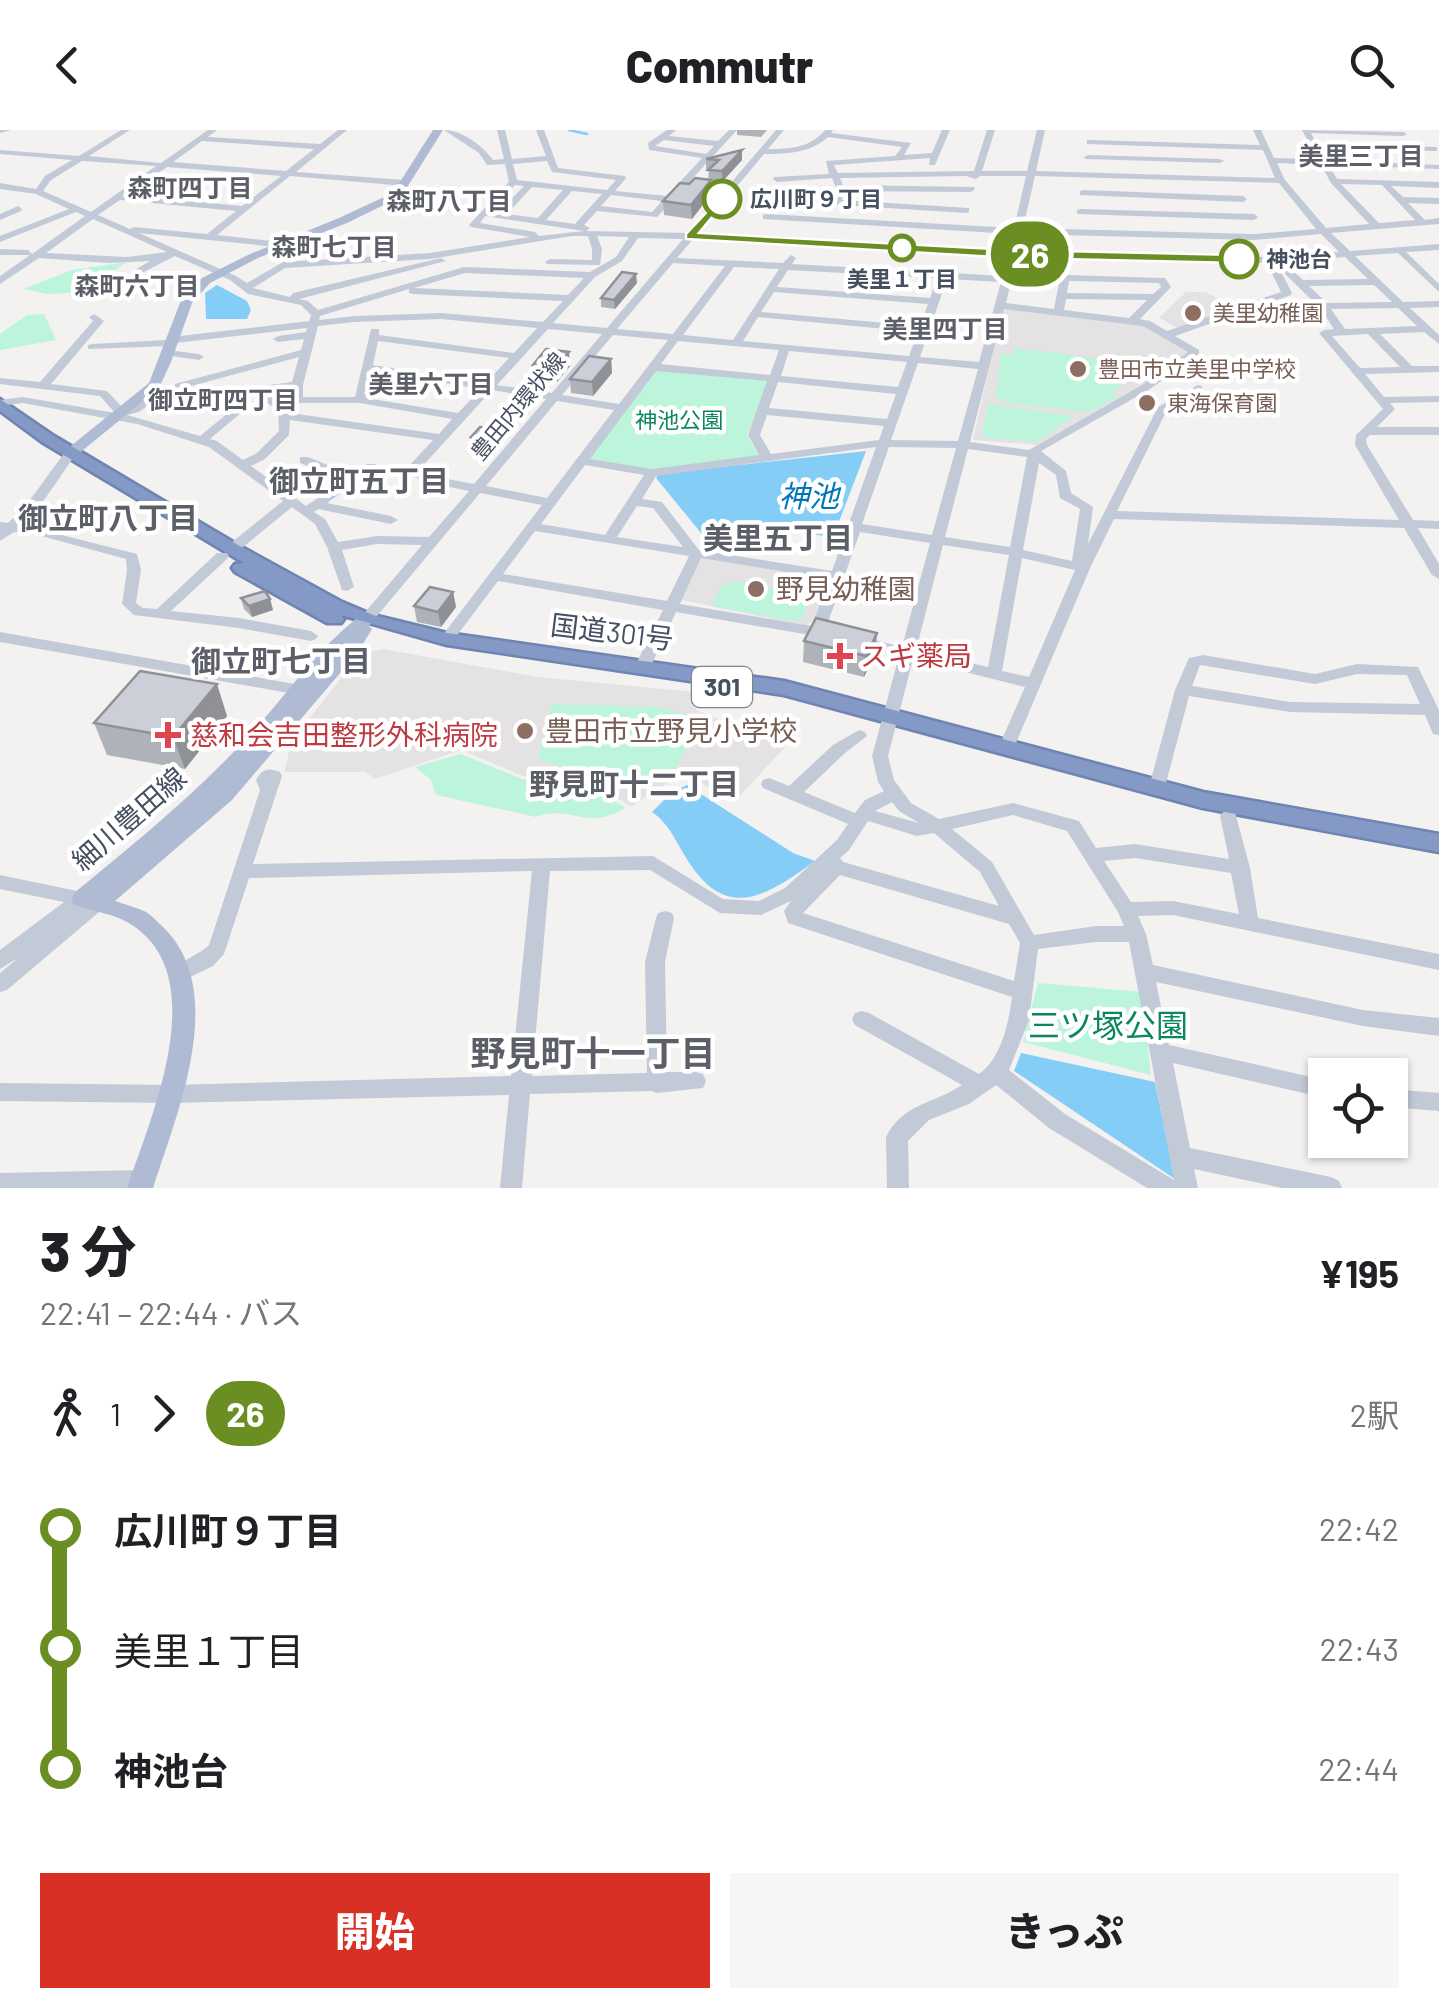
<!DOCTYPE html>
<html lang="ja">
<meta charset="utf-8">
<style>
:root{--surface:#fff;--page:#f6f6f6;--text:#202124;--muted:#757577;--accent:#d93025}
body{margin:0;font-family:Barlow,"Noto Sans JP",sans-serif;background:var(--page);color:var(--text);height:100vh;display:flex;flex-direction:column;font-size:38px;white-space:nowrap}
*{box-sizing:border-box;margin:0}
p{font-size:32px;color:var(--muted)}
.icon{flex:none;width:55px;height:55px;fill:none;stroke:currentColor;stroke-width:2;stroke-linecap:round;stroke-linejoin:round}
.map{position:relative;height:1058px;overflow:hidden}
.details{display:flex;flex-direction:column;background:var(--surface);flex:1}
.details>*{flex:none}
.badge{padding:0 20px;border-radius:32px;font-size:35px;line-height:65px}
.tools{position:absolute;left:1308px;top:928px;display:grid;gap:20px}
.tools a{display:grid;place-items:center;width:100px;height:100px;border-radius:0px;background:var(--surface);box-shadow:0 2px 8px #0004;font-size:50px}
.map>.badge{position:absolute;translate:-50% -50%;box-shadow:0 0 0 5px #fff}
.legs{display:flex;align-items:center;gap:15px;height:110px;padding:0 40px;font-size:32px}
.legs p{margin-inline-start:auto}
.overview{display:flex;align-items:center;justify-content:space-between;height:170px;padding:0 40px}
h1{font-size:55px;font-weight:800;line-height:75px}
.cta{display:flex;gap:20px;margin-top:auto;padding:20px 40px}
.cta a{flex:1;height:115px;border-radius:0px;background:var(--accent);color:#fff;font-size:40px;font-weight:800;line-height:115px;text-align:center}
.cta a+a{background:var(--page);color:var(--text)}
ul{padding:0 40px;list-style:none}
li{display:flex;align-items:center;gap:35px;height:120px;font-size:38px}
li i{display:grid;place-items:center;width:15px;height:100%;margin:0 12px;background:currentColor}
li i::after{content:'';width:25px;height:25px;margin:-12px;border:8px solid;border-radius:50%;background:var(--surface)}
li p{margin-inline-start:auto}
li:first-child i{background:linear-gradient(#0000 50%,currentColor 0)}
li:last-child i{background:linear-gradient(currentColor 50%,#0000 0)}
header{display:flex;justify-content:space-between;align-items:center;height:130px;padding:0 40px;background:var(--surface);font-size:45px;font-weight:800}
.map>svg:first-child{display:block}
.education{fill:#e5e2e3}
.green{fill:#bcf5db}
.water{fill:#84cdf6}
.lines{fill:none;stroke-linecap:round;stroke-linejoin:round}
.stream{stroke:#84cdf6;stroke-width:2.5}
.highway-casing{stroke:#6f84b1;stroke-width:5}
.minor{fill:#c3cad7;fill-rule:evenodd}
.major{fill:#aebbd2;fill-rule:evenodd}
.highway{fill:#8499c5;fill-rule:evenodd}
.wall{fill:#afb2b9}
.shaded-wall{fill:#8f9196}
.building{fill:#cccfd7;stroke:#8f9196;stroke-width:2.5}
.line-1{fill:#6b8e23;stroke:#fff;stroke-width:2.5}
.stop-1-dot{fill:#fff;stroke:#6b8e23;stroke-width:5}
.education-dot{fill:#8d6e63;stroke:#fff;stroke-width:4}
.health-dot{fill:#e0444e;stroke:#fff;stroke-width:4}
.labels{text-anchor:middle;stroke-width:9;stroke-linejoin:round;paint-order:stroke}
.far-stop-label{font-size:22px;font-weight:bold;fill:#465061;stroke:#fff;text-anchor:start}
.far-education-label{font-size:22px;fill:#785e54;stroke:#fff;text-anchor:start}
.far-street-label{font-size:22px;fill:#465061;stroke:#fff}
.far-park-label{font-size:22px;fill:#0c875d;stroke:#fff}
.far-neighbourhood-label{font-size:25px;font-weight:bold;fill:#5c5f67;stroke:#fff}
.shield{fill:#fff;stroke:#7e8490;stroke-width:2.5}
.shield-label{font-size:25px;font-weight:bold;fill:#465061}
.education-label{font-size:28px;fill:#785e54;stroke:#fff;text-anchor:start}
.street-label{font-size:28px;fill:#465061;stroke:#fff}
.health-label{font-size:28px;fill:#be3a42;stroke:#fff;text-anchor:start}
.neighbourhood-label{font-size:30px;font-weight:bold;fill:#5c5f67;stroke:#fff}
.water-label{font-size:30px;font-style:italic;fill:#0076ba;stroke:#fff}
.near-park-label{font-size:32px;fill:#0c875d;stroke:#fff}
.near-neighbourhood-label{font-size:35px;font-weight:bold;fill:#5c5f67;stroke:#fff}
</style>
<header><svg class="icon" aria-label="back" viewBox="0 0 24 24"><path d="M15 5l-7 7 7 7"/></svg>Commutr<svg class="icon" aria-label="search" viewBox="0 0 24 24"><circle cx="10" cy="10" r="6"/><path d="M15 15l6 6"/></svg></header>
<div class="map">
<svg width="1439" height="1058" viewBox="0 0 1439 1058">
<rect width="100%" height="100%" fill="#f4f1f1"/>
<path class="education" d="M1186 162H1205L1237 178 1178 198 1159 188Z
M1007 178 1142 194 1191 222 1144 256 1037 315 973 310 1002 180Z
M701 428H706L830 449 814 490 806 496 682 470Z
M383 519 538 547 694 562 696 580 786 616 737 669H727L690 646H678L631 677 610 663 523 646 461 620 375 649 365 642H284L292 610 361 523Z"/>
<path class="green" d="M127 132 104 148 114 163 94 170C80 160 71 163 55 164 46 165 33 160 23 159L72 140Z
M44 184 56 210 0 220V204L27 185Z
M1013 218 1122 231 1138 244 1112 262 1118 266 1089 282 1007 273 996 266 1001 224 1012 225Z
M655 240 769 251 747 305 759 326 653 340 589 329Z
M988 274 1074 286 1037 312 982 307Z
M734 451 806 465 804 488 793 491 712 476 720 457Z
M552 574 657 577 690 585 698 601 675 638 619 655 538 629Z
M461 624 522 649 608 667 626 678C583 702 572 674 536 687L436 665 431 650 415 637Z
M1038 853 1142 862 1151 945 1023 912Z"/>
<path class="water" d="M217 155 247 171 251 180 247 189H206L205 163Z
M866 321 833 407C799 402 737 395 706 409L656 348 659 344Z
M687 655 793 723 815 731C764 768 725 793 685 726 674 708 669 694 652 682L672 662Z
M1021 923 1155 952 1175 1049 1014 941Z"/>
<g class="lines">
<path class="stream" d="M569 0 587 4"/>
<defs>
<path id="highway" d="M0 269 54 306 238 415 340 471 373 485 447 503 784 551 1203 662 1439 704V722L1203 678 784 565 447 515 341 485 344 489 341 493H327L235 442 232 438 235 434 244 433 42 312 0 281Z"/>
</defs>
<use href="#highway" class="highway-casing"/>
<path class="minor" d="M0 0H11L0 3Z
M121 0H130L89 26 161 33 208 0H217L208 7 320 14 338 0H347L296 42 405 50 409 53 405 56 290 46 217 105 290 113 292 115 287 118 139 103 236 146 247 153 283 132 430 123 530 107 471 97 469 95 509 52 505 34 487 35 479 23 444 0C462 0 483 16 493 30L504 29 497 0H505L512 29 546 26 536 0H544L558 38 625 46 626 48 615 61 667 66 702 28 649 20 648 13 667 0H676L669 6 718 11 729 0H737L657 87 597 81 584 95 590 98 586 101 688 103 776 0H784L768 19C790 19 810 18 825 0H833L831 3 911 13 904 25 932 23 942 0H950L935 35H929L930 28 834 35 838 43 974 41 987 0H995L982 41H1027L1037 0H1045L1036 41 1275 48 1263 20 1087 14V10H1090L1260 15 1253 0H1261L1274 28 1318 29 1302 0 1403 2 1407 4 1403 6 1311 3 1317 14 1437 17V21H1434L1320 19 1326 30 1439 35V39L1329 35 1337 49 1439 52V58L1391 56 1403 67 1439 68V74L1408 73 1425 90 1439 88V94L1331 103 1350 121 1439 114V120L1406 122 1439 154V162L1398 123 1355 126 1403 172 1439 171V177L1410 178 1439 205V214L1424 202 1380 204 1412 236H1439V242L1365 244 1384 267 1439 266V272L1390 273 1395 279 1377 297H1439V305H1370L1366 309 1367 315 1413 390 1439 391V399L1418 398 1439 434V449L1432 445 1404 398 1114 389 1090 438 1013 620H1001L999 616 1025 557 913 529 888 626 894 650 911 673 939 689 1013 673 1079 691 1096 718 1135 714 1229 729 1220 686 1223 682H1235L1250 738 1258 788 1439 824V840L1173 785 1138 786 1146 804 1153 835 1363 880 1439 888V906L1363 896 1156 852 1169 915 1325 950V968L1173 933 1190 1018 1331 1047 1339 1051 1342 1058H1282L1194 1039 1198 1058H1147L1049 998 996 955 969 974 929 990 908 1011 909 1058H887L886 1007C903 973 934 974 962 955L855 895 852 889 855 883 862 881 869 883 979 944C1001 929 1009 892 1012 867L788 793 784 781 791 771 761 785 720 783 650 740 550 741 532 946 647 943 645 832 656 788 658 783 665 781 672 783 674 788 665 832 667 942H696L703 944 706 951 703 958 657 963 652 961 530 964 522 1058H500L509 965 170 973 0 971V953L170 955 511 946 532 741 249 748 224 824 213 836 188 848 181 850 174 848 171 842C177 832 198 826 209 815L260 660 256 650C262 639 268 637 280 642L282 646 253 734 653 726 723 769 759 771 785 758 837 710 848 694 763 658 761 654 763 650 769 648 789 656 833 615 859 600 865 602 867 606 845 623 804 662 855 683 865 670 884 661 878 652 872 626 899 526 854 514 852 511 859 506 902 517 930 413 860 402 826 498 832 500 834 503 832 506 827 508 676 482 651 536 643 541 635 536 663 480 498 451 452 512H442L440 509 442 506 542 375 480 363 372 492H362L360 489 362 486 422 415 377 414 342 420 354 457 347 461 342 460 327 417 315 394 292 377 237 422H227L225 419 227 416 283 371 209 317 137 294 23 273 0 276V270L23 267 115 283 100 266 0 254V248L40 252 93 191 89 187 94 184 104 191 51 254 107 261 123 278 132 277 154 260 175 258V254L301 220 304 209 278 212 273 209 278 206 306 202 307 198 175 213 170 216 88 219V215L92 214 166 210 171 207 309 191 311 185 301 175 248 164 230 150 175 126 134 147 131 146V142L150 131 108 133 39 128 0 154V146L30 125H0V119L28 120 32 124 85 86 76 82 0 112V106L69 79 36 64 0 59V53L36 59 45 46 72 30 0 24V20L79 26ZM828 7 902 17 895 26 826 31 829 44 774 47 773 49 777 52 832 48 836 58 833 69 781 66 778 67V71L966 83 969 82V78L842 70 844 61 971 62 975 59 974 57 843 55 840 48 966 46 976 49 980 46H1026L1014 98 766 84 763 85V89L1013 104 1009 121 697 104 764 24C788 24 810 23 828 7ZM664 10 714 16 706 24 655 16ZM202 11 314 19 286 41 173 32ZM82 31 156 36 91 82 43 61 51 50ZM547 31 552 42 616 50 607 60 517 50 513 34ZM1277 33 1321 35 1331 53 1369 94 1326 98 1285 50ZM167 37 281 46 242 76 126 65ZM1035 46 1279 53 1316 99 1254 104 1023 98ZM1341 54 1382 55 1415 90 1379 93ZM515 55 524 56 498 83 490 81ZM532 57 563 60 538 88 507 84ZM572 61 602 64 575 94 546 90ZM611 65 662 71 652 82 601 76ZM120 70 236 81 207 104 134 97 130 99 98 85ZM485 86 584 101 539 106 535 102 480 93ZM93 89 167 122 127 127 46 123ZM1022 104 1254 110 1321 104 1339 122 1270 127 1018 121ZM572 106H588L592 119V130L550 129 545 132 547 134 600 135 602 119 597 106 629 107 616 127 590 142 464 137 318 180 308 171 299 169 446 131 441 128 293 163 290 167 253 158 285 138 430 129ZM638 108 683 109 607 198 553 193 595 147 622 131ZM693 109 1007 127 1003 146 792 134 796 128 791 125 783 133 677 128ZM1017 127 1267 133 1281 162 1167 201 1150 191 1140 189 1171 157 1165 148 1065 145 1060 148 1054 179 1006 173ZM1345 127 1368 149 1303 150 1283 132ZM673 133 725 136 673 204 617 199ZM734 137 779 139 733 210 683 205ZM1279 138 1320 178 1334 199 1324 200 1319 203 1383 279 1356 305 1355 315 1399 390 1117 381 1164 286 1168 279 1202 260V256L1198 255 1158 277 1088 414 1093 377 1071 363 1066 341 1041 321 1150 259 1199 224V220L1175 206 1291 165 1292 163ZM788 140 937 148 930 168 777 157ZM465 143 584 148 568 165 414 158ZM947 149 1001 152 979 232 920 227ZM1069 151 1159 153 1161 157 1153 164 1067 163ZM1374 155 1392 172 1327 173 1309 156ZM409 159V163L413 164 563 171 543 192 441 183 354 186 319 190 320 186ZM774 162 928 174 920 196 761 182ZM1066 169 1147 170 1129 188 1064 180ZM1398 178 1417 196 1345 199 1331 179ZM1004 179 1143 196 1188 222 1142 255 1029 320 970 312ZM758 187 918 202 909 226 743 211ZM441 189 537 198 514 223 379 205V199H371L355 267H303V255L318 196 354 192ZM548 199 602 204 552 263 497 255ZM1368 204 1400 237 1360 238 1332 206ZM613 205 668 210 619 274 562 265ZM378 211 509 228 486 253 373 235ZM678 211 779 220 770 245 661 234ZM789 221 907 232 898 257 781 246ZM299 227 292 252 254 257 184 258ZM918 233 978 239 958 311 891 310ZM372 241 481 259 458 283 366 268ZM656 241 767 251 748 305 759 325 652 339 590 329ZM778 252 896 264 887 289 769 278ZM291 259V270L297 273H360L452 289 439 304 290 283 288 277 265 262ZM492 260 546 269 474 354 437 347 419 340ZM252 263 278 280 279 301 257 323 243 330 217 311 210 309 242 282V278H234L200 306 127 285 139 282 161 265ZM557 271 614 280 547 368 486 356ZM767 285 884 296 879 310 771 324 760 305ZM290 290 433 310 407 338V344L430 353 469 361 429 407 377 406 338 412 325 389 314 382 318 379 391 394 398 390 391 386 327 373 377 337 375 334H367L352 345 308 327H300V333L344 350 306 376 251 336 265 329 289 305ZM876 317 832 441 699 420 662 372 642 369 656 346ZM889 317 956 318 932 405 862 394ZM968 319 1027 327 1010 417 945 407ZM1039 333 1056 345 1060 368 1080 379 1072 431 1023 420ZM585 335 644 345 605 405 541 394ZM637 376 653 378 683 417 617 407ZM535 401 689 426 667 471 503 444ZM943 415 1009 425 988 537 916 520ZM701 428 829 449 812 496 680 474ZM1022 428 1075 440 1029 547 1002 541ZM892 672 899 681 919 693 875 681ZM1013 685 1067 701 1118 782 1124 796H1096L1034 805 992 732 952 699ZM868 691 917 706 934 703 980 742 999 776 843 732 840 728 849 720ZM1135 728 1231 743 1239 784 1173 771 1131 772 1104 731ZM840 745 1009 794 1020 813 1014 851 803 783ZM1096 812H1129L1174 1050 1065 984 1009 940 1029 890 1038 819Z
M1088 25 1220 29 1224 31 1220 33 1085 29 1084 27Z
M1083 60 1243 66 1247 69 1243 72 1080 65V61Z
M18 76 22 79 21 81 0 90V84Z
M1080 79 1254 84 1258 87 1254 90 1077 84V80Z
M168 220 199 224 204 227 199 230 164 225 163 223Z
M72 318 78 322C59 346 44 375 22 395L137 424 141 440 136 473 143 478 157 479 217 423H227L229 426 227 429 171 481 239 488 311 501 318 506 316 509 311 511 239 498 134 485 122 474 127 440 126 429 34 404 14 402 0 411V392L8 393C33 371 46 345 68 319Z
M0 502 300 555 308 560 300 565 0 512Z
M1203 525 1315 544 1357 534 1418 537 1439 580V605L1433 604 1425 585 1290 582 1189 566 1165 657 1163 661H1151L1149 657 1175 560 1189 528ZM1200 535 1315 554 1357 544 1407 545 1420 574 1290 572 1192 556Z
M0 745 82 762 88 764 91 768 99 765 105 767 108 772 105 777 7 860 0 862V843L18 828 0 839V820L64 772 0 759Z
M1390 959 1439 963V981L1390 977Z
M143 1040 151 1043 154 1050 149 1058H0V1043Z"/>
<path class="major" d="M433 0H443L406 59 392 71 347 93 258 128 210 153 192 173 171 232 159 258 77 325H67V319L149 253 180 173 189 160 202 148 250 124 339 88 384 67 398 55Z
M367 484 375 489 369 496 372 499 358 522 232 670 115 771C124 774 135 777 144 781 151 784 156 791 162 796 230 860 177 983 153 1058H127C151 987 213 848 132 795 116 784 92 781 74 775L71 769 74 763C134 714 194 665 246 609 285 568 315 520 361 485Z"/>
<use href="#highway" class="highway"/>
</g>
<path class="wall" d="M737 0H767L761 7 737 5Z
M742 20V30L722 52 711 51V64L692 89 664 85 663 71 708 50 709 40 706 39V29Z
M637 153 615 179 601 177V168Z
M611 229 612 243 593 266 571 263 570 249Z
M533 235 570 236 557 252 535 249Z
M501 305 503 314 498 320 472 316 471 307Z
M453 462 456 477 441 497 417 492 414 476Z
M241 468 270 469 273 480 252 487 244 479Z
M877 503 875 524 864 547 803 532 804 511Z
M227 586 185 639 107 625 94 593Z"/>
<path class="shaded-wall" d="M742 20V30L722 52V41Z
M711 50V64L692 89 691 75Z
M636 144 637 153 615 179 614 170Z
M569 222 570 236 557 252 555 238Z
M611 229 612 243 593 266 592 252Z
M501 305 503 314 498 320 497 310Z
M453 462 456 477 441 497 438 482Z
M270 469 273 480 252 487 249 476Z
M877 503 875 524 864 547 866 526Z
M217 554 227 586 185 639 173 607Z"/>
<path class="building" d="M742 20 722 41 708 40 719 30 706 29Z
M695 48 711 50 691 75 663 71 680 53 689 54Z
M622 142 636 144 614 170 601 168Z
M546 219 569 222 555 238 533 235Z
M589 226 611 229 592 252 570 249Z
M480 297 498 300 501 305 497 310 471 307Z
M430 457 453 462 438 482 414 476Z
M265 461 270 469 249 476 241 468Z
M816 488 877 503 866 526 804 511Z
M140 541 217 554 173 607 94 593Z"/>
<path class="line-1" d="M722 66 727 69 699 103 1013 120 1239 125 1245 129 1239 133 1013 128 686 109V104Z"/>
<g class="stop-1-dot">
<circle cx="722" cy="69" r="18"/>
<circle cx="902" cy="118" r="12"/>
<circle cx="1239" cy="129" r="18"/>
</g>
<g class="education-dot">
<circle cx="1193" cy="183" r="10"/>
<circle cx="1078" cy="239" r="10"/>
<circle cx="1147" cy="273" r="10"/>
<circle cx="756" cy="459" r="10"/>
<circle cx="525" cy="601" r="10"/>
</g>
<g class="health-dot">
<path d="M835 511h10v10h10v10h-10v10h-10v-10h-10v-10h10z"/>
<path d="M163 590h10v10h10v10h-10v10h-10v-10h-10v-10h10z"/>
</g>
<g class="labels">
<g class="far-stop-label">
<text x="750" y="77">広川町９丁目</text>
<text x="1266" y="137">神池台</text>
<text x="902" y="157" text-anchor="middle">美里１丁目</text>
</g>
<g class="far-education-label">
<text x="1213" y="191">美里幼稚園</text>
<text x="1098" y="247">豊田市立美里中学校</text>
<text x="1167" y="281">東海保育園</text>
</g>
<g class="far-street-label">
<text transform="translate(518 276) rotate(-50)" y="8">豊田内環状線</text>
</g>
<g class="far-park-label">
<text x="679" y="298">神池公園</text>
</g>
<g class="far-neighbourhood-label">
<text x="1361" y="35">美里三丁目</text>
<text x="190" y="67">森町四丁目</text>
<text x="449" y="80">森町八丁目</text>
<text x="334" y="126">森町七丁目</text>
<text x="137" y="165">森町六丁目</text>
<text x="945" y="208">美里四丁目</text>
<text x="431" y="263">美里六丁目</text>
<text x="223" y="279">御立町四丁目</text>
</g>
<rect class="shield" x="692" y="537" width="60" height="40" rx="8"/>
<g class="shield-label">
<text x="722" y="566">301</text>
</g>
<g class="education-label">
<text x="776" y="469">野見幼稚園</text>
<text x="545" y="611">豊田市立野見小学校</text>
</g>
<g class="street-label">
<text transform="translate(612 502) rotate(7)" y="10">国道301号</text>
<text transform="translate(129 689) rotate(-41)" y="10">細川豊田線</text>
</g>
<g class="health-label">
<text x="860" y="536">スギ薬局</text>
<text x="190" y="615">慈和会吉田整形外科病院</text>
</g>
<g class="neighbourhood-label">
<text x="359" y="362">御立町五丁目</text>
<text x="108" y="399">御立町八丁目</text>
<text x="778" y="419">美里五丁目</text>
<text x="281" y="542">御立町七丁目</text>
<text x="634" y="665">野見町十二丁目</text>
</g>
<g class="water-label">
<text x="809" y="377">神池</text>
</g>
<g class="near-park-label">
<text x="1108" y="907">三ツ塚公園</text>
</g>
<g class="near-neighbourhood-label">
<text x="593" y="936">野見町十一丁目</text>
</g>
</g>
</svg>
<div class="tools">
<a><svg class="icon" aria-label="locate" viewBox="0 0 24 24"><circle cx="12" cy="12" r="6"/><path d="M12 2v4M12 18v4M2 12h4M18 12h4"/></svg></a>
</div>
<b class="badge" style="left:1030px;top:124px;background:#6b8e23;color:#fff">26</b>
</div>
<section class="details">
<div class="overview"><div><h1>3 分</h1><p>22:41 – 22:44 · バス</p></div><b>¥195</b></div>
<div class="legs"><svg class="icon" aria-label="walk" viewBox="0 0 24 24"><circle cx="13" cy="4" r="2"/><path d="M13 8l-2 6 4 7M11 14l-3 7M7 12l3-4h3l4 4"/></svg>1<svg class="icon" aria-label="forward" viewBox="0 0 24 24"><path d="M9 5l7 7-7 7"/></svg><b class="badge" style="background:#6b8e23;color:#fff">26</b><p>2駅</p></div>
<ul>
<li><i style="color:#6b8e23"></i><b>広川町９丁目</b><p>22:42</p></li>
<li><i style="color:#6b8e23"></i><span>美里１丁目</span><p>22:43</p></li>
<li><i style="color:#6b8e23"></i><b>神池台</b><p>22:44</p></li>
</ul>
<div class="cta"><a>開始</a><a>きっぷ</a></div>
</section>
